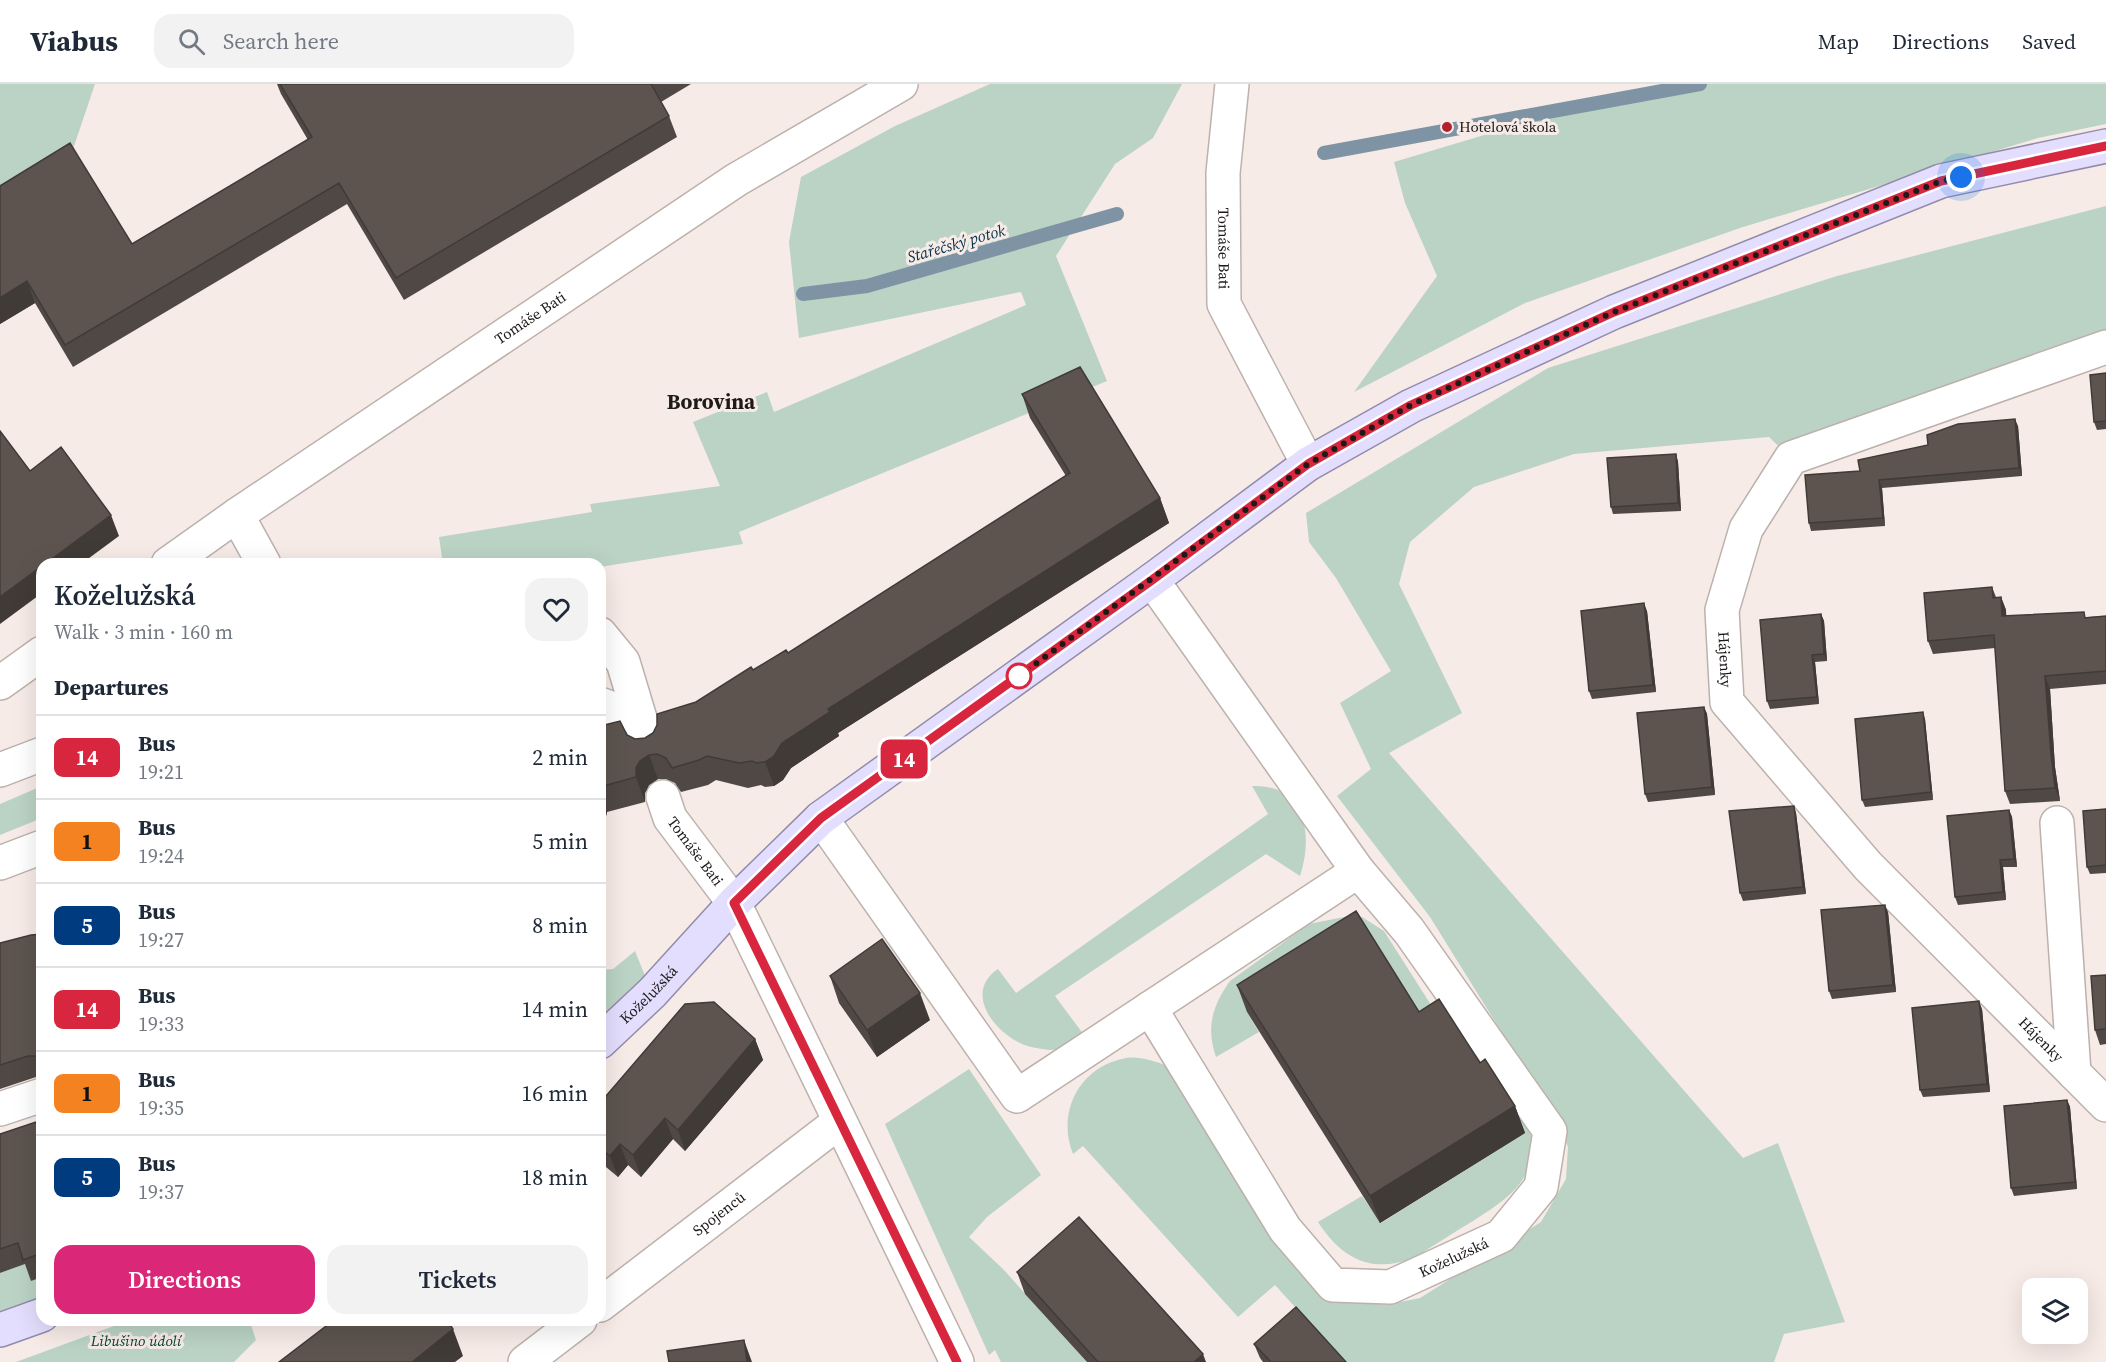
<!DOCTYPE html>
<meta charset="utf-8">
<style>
:root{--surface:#fff;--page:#f2f2f3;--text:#1f2937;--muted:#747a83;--line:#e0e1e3;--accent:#db2777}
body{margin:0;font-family:"Source Serif 4",serif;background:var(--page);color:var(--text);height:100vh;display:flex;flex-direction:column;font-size:22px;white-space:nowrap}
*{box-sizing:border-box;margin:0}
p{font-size:20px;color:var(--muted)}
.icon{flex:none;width:33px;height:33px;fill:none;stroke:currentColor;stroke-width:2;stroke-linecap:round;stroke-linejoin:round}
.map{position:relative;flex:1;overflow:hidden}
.sheet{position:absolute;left:36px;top:474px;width:570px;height:768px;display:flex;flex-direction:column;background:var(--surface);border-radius:18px;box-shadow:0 6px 24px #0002}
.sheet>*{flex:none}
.badge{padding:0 12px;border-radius:9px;font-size:21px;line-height:39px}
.buttons{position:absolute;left:2022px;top:1194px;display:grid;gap:12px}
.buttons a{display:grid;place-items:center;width:66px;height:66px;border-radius:12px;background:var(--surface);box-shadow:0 6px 24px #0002;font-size:30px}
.you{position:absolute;width:30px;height:30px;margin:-15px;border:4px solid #fff;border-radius:50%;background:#1a73e8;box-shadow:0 0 0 9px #1a73e833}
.map>.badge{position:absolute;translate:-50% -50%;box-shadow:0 0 0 3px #fff}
h2{padding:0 18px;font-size:22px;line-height:54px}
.round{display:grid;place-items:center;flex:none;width:63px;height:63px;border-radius:18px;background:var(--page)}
.summary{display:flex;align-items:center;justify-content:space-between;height:102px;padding:0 18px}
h1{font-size:28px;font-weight:600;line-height:45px}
.primary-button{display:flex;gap:12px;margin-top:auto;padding:12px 18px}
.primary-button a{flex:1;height:69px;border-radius:18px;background:var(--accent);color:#fff;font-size:24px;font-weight:600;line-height:69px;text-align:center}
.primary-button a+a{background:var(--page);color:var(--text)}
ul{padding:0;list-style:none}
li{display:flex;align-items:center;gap:18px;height:84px;padding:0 18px;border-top:2px solid var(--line)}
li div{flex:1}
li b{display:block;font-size:22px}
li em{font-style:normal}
li .badge{min-width:66px;font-weight:700;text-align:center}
header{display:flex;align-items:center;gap:36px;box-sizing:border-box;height:84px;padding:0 30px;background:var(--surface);border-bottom:2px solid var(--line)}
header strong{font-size:28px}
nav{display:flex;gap:33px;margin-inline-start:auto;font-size:21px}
.search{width:420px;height:54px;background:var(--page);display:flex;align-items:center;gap:15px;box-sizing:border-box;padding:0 21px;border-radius:18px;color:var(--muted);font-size:22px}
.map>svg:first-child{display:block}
.green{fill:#bad3c4}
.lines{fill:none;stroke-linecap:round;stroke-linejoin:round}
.stream{stroke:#7e94a5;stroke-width:14}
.minor-casing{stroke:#bcb1ad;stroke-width:36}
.major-casing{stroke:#928bac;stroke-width:36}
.minor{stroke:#fff;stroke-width:33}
.major{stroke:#e3defd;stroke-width:33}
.wall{fill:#504844}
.shaded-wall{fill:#413b37}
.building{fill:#5d544f;stroke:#413b37;stroke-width:1.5}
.line-casing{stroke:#fff;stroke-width:14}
.line{stroke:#d7263d;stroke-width:9}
.walk{stroke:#1e1a18;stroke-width:6;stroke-dasharray:0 10.8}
.poi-dot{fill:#b22030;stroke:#f7ebe7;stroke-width:2}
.stop-dot{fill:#fff;stroke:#d7263d;stroke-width:3}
.labels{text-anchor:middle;stroke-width:6;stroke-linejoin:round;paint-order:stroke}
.poi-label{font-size:15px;fill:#1e1a18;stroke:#f7ebe7;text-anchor:start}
.street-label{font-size:15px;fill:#1e1a18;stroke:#f7ebe7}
.park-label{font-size:15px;font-style:italic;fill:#00472b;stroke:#f7ebe7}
.water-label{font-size:16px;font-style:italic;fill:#002d46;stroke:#f7ebe7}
.district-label{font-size:21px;font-weight:bold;fill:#1e1a18;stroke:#f7ebe7}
</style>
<header>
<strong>Viabus</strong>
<div class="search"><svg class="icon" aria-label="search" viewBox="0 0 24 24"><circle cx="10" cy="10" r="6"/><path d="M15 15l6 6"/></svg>Search here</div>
<nav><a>Map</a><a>Directions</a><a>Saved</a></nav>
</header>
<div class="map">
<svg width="2106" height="1278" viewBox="0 0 2106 1278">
<rect width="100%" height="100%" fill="#f7ebe7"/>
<path class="green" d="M0 0H95L72 68 0 110Z
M990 0H1182L1153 54 1115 80 1056 172 1107 297 739 448 743 460 600 483V480H443L439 453 592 428 590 420 720 402 693 338 767 308 774 328 1026 221 1021 208 799 254 789 158 801 93 895 42Z
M1665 0H2106V40L2038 54 1743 143 1525 219 1354 308 1437 192 1405 119 1394 78 1632 7Z
M2106 122V263L1791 374 1769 353 1574 370 1474 403 1410 458 1399 500 1462 629 1389 669 1743 1074 1778 1059 1845 1238 1784 1250 1774 1278H1338L1305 1234 1275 1201 1238 1233 1083 1062 1073 1070C1056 1028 1080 982 1126 974 1139 972 1155 977 1167 982L1346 1216 1386 1221 1420 1214 1541 1138 1566 1095 1568 1063 1557 1037 1430 833 1337 712 1371 685 1340 619 1391 587 1336 494 1309 458 1306 429 1548 284 1837 192Z
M42 702V734L0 751V720Z
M1252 702C1305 700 1314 750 1300 792L1266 770 1055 912 1084 951C1074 958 1062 966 1050 966 1040 965 1027 963 1018 958 991 944 965 907 998 885L1016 909 1268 730Z
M1349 832 1362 833 1384 847 1433 924 1416 935 1247 928 1259 948 1216 973C1206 944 1212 922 1230 897L1309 840Z
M635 867 652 909 600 958V886L613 885Z
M969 985 1041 1091 987 1133 969 1153 1003 1185 1087 1278H1001L995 1266 989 1271 885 1040Z
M1526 1030C1544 1088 1519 1108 1473 1137 1453 1149 1434 1161 1414 1174 1371 1190 1342 1175 1318 1138L1362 1112 1381 1139 1525 1049 1516 1034Z
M25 1180 42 1193V1233L0 1249V1189Z
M130 1236H245L250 1238 256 1256 234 1278H16Z"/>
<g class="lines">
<path class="stream" d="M1324 69 1700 0
M803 210 867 202 1117 130"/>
<defs>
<g id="minor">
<path id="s1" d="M1232 0 1223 89 1224 220 1308 380"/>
<path id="s2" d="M2106 263 1791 374 1746 445 1722 526 1727 618 1868 782 2106 1021"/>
<path d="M237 431 264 480"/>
<path id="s3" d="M168 480 237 431 736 96 901 0"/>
<path d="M600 550 623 578 648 661"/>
<path d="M0 599 42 569"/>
<path d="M600 620 640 635"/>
<path d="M0 686 42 670"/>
<path id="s4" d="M663 713 670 734 734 819 957 1278"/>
<path d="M821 734 1017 1012 1358 787"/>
<path d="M2057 739 2074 989"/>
<path d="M0 779 42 763"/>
<path id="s5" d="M1150 924 1285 1145 1333 1201 1390 1203 1501 1152 1541 1103 1550 1047 1409 847 1358 787 1152 496"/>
<path d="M0 1025 42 1011"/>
<path id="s6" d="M600 1221 839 1038"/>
<path d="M525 1278 580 1236"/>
</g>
<g id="major">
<path id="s7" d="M600 958 652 909 734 819 821 734 1152 496 1308 380 1411 322 1614 228 1941 97 2106 62"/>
<path d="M0 1246 42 1231"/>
</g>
</defs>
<use href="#minor" class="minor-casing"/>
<use href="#major" class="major-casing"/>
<use href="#minor" class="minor"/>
<use href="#major" class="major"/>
</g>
<path class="wall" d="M277 0H691L661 18 669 32 677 53 404 216 347 120 73 283 35 219 0 240V102L132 160 308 56 281 10Z
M2106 289V345L2097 346 2094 338Z
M1022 310 1160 414 1169 439 838 649 839 652 791 684 783 696 774 702 765 703 761 701 748 704 716 696 708 701 681 708 675 699 666 695H658L649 701 645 709V718L607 728 606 732 601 733 600 737V642L627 651 635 655 645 654 696 618 753 586 788 569 1066 392 1030 334Z
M2018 342 2022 392 1882 404 1885 442 1811 447 1809 439 1860 387Z
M1676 370 1678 378 1681 427 1613 430 1611 423Z
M1992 503 1996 513H2001L2006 526V532L2086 533 2106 532V600L2050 605 2055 683 2060 717 2010 720 2005 707 1995 564 1933 570 1928 557Z
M1647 527 1656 608 1592 615 1589 607Z
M1821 530 1824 537 1827 577 1815 578 1819 620 1770 625 1767 617Z
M1704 623 1707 630 1715 711 1648 718 1645 710Z
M1925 635 1933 716 1865 723 1862 716Z
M2106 725V789L2090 790 2087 783Z
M2009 726 2012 733 2017 783H2003L2006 816 1958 821 1955 813Z
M1796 729 1806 810 1743 817 1740 809Z
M1888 828 1896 908 1832 915 1829 907Z
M42 850V993H36L0 1005V859Z
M2106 891V960L2100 961 2095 946Z
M830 892 930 936 877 973 839 919Z
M1237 901 1419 928 1480 979 1515 1022 1525 1049 1380 1139 1247 928Z
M1982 925 1990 1008 1923 1013 1920 1006Z
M755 955 763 976 685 1067 673 1055 641 1093 628 1081 618 1093 600 1078V1019Z
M2067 1016 2070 1023 2077 1105 2014 1112 2011 1104Z
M42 1036V1193L31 1197 25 1180 0 1189V1050Z
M1017 1188 1206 1278H1087L1025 1210Z
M1254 1260 1346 1278H1263L1260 1274Z"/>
<path class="shaded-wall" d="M27 197 35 219 0 240V214Z
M2015 335 2018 342 2022 392 2019 384Z
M1676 370 1678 378 1681 427 1678 419Z
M1879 396 1882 404 1885 442 1883 434Z
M1160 414 1169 439 838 649 839 652 791 684 783 696 774 702 765 678 782 659 828 625Z
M111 431 119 452 81 480H45Z
M42 482V509L0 540V513Z
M2001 513 2006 526 2007 545 2002 532Z
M1644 519 1647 527 1656 608 1653 601Z
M1821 530 1824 537 1827 577 1824 570Z
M1812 571 1815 578 1819 620 1817 613Z
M2045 592 2050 605 2055 683 2060 717 2055 704 2051 670Z
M1704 623 1707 630 1715 711 1712 703Z
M1923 628 1925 635 1933 716 1931 708Z
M649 671 658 695 649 701 645 709V718L636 693V684L640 677Z
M600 708 607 728 606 732 600 716Z
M1794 722 1796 729 1806 810 1803 803Z
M2009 726 2012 733 2017 783 2014 775Z
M2000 776 2003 783 2006 816 2003 808Z
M1885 821 1888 828 1896 908 1893 901Z
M920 909 930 936 877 973 867 946Z
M1979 917 1982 925 1990 1008 1987 1000Z
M755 955 763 976 685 1067 678 1046Z
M2067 1016 2070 1023 2077 1105 2075 1098Z
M1515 1022 1525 1049 1380 1139 1370 1112Z
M665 1034 673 1055 641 1093 633 1071Z
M620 1060 628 1081 618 1093 610 1072Z
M453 1245 463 1272 455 1278H412Z
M744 1256 752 1278H747Z
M1203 1270 1206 1278H1194Z"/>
<path class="building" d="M280 0H651L669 32 396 194 339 99 65 261 27 197 0 214V102L70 59 132 160 312 53Z
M1080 283 1160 414 828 625 830 628 782 659 774 672 765 678 756 679 752 677 739 679 707 672 699 676 672 684 666 674 657 670 649 671 640 677 636 684V693L600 703V642L620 637 627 651 635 655 645 654 653 649 657 641V630L696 618 751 583 753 586 786 566 788 569 1070 389 1022 310Z
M2106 289V337L2094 338 2090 291Z
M2015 335 2019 384 1879 396 1883 434 1809 439 1805 391 1860 387 1858 376 1928 361 1927 351 1958 340Z
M0 347 30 387 61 363 111 431 45 480H42V482L0 513Z
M1676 370 1678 419 1611 423 1607 374Z
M1992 503 1993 514 2001 513 2002 532 2084 528 2085 534 2106 532V587L2045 592 2051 670 2055 704 2005 707 1994 551 1928 557 1924 509Z
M1644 519 1653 601 1589 607 1581 527Z
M1821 530 1824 570 1812 571 1817 613 1767 617 1760 536Z
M1704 623 1712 703 1645 710 1637 629Z
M1923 628 1931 708 1862 716 1855 635Z
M1794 722 1803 803 1740 809 1729 727Z
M2106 725V781L2087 783 2083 727Z
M2009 726 2014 775 2000 776 2003 808 1955 813 1947 732Z
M1885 821 1893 901 1829 907 1821 826Z
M1356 827 1419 928 1439 915 1480 979 1485 975 1515 1022 1370 1112 1237 901Z
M42 850V974L39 972H28L0 981V859L31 851Z
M882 855 920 909 867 946 830 892Z
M2106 891V945L2095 946 2091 892Z
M1979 917 1987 1000 1920 1006 1912 924Z
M714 918 755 955 678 1046 665 1034 633 1071 620 1060 610 1072 600 1064V1019L685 920Z
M2067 1016 2075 1098 2011 1104 2004 1022Z
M42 1036V1169L23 1176 18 1159 0 1165V1050Z
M1079 1133 1203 1270 1194 1278H1098L1017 1188Z
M1296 1223 1346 1278H1271L1254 1260Z
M334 1236H447L453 1245 412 1278H279Z
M744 1256 747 1278H669L667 1267Z"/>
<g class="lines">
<defs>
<path id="line" d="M957 1278 734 819 821 734 1152 496 1308 380 1411 321 1614 228 1941 97 2106 62"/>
</defs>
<use href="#line" class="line-casing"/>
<use href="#line" class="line"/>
<path class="walk" d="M1019 592 1308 380 1411 321 1614 228 1941 97 1961 93"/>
</g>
<circle class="poi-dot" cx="1447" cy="43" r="6"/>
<circle class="stop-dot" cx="1019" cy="592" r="12"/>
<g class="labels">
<g class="poi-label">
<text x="1459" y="48">Hotelová škola</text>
</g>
<g class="street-label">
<text dy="5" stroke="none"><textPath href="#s1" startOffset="165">Tomáše Bati</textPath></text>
<text dy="5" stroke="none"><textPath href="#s3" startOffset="438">Tomáše Bati</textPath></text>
<text dy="5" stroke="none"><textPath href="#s2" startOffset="552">Hájenky</textPath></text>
<text dy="5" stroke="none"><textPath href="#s4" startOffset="64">Tomáše Bati</textPath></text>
<text dy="5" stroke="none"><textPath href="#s7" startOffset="68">Koželužská</textPath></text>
<text dy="5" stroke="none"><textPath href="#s2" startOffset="1056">Hájenky</textPath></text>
<text dy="5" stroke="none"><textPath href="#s6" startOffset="150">Spojenců</textPath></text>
<text dy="5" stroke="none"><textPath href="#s5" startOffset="460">Koželužská</textPath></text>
</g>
<g class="park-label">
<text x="136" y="1262">Libušino údolí</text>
</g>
<g class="water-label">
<text transform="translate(956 159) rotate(-16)" y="6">Stařečský potok</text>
</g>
<g class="district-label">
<text x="711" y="325">Borovina</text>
</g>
</g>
</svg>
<div class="buttons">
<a><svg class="icon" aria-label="layers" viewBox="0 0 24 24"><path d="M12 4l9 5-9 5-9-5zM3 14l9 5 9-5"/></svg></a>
</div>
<div class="you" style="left:1961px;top:93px"></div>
<b class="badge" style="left:904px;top:675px;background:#d7263d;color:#fff">14</b>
<section class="sheet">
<div class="summary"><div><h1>Koželužská</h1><p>Walk · 3 min · 160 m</p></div><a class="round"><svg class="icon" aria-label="heart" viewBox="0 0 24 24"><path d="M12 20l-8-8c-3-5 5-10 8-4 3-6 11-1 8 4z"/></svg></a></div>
<h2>Departures</h2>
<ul>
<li><span class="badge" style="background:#d7263d;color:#fff">14</span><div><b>Bus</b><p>19:21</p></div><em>2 min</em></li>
<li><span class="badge" style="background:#f58220;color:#111">1</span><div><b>Bus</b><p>19:24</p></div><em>5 min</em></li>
<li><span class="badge" style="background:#003b80;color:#fff">5</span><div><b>Bus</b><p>19:27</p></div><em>8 min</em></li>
<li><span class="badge" style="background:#d7263d;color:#fff">14</span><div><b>Bus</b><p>19:33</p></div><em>14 min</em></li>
<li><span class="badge" style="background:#f58220;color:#111">1</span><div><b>Bus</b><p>19:35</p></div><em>16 min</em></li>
<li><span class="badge" style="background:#003b80;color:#fff">5</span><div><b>Bus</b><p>19:37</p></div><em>18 min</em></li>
</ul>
<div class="primary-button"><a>Directions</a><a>Tickets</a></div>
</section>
</div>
